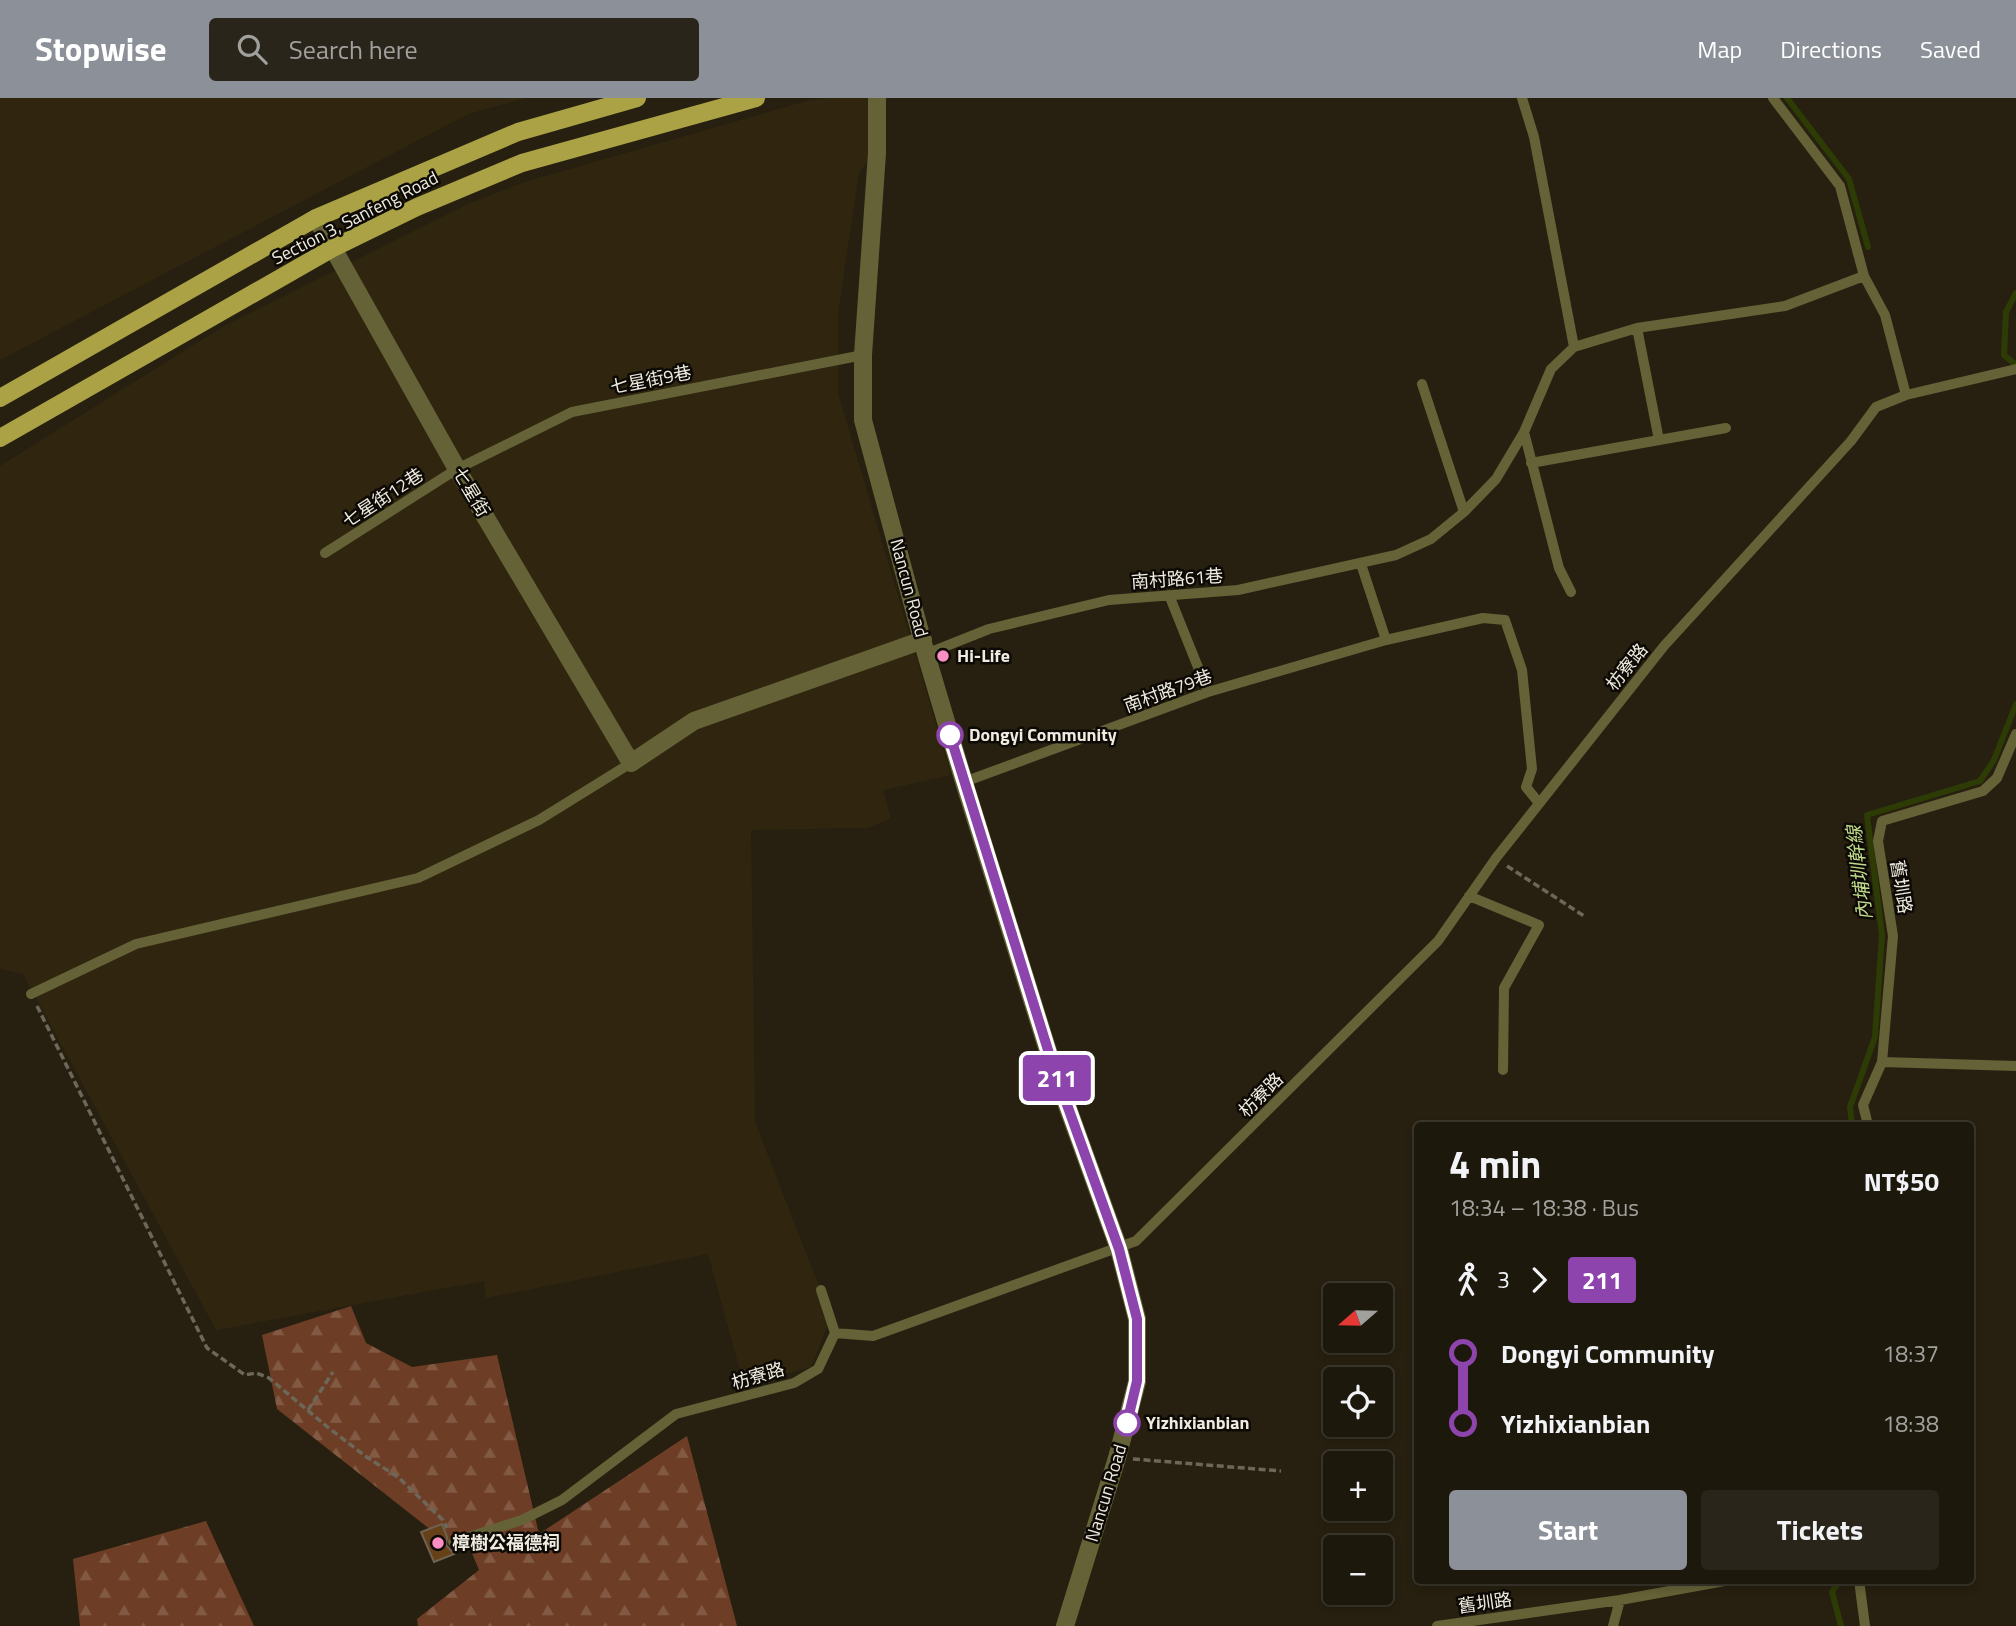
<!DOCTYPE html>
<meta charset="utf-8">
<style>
:root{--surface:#1d180c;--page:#2a251a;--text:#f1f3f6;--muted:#a0a09d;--line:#3b372d;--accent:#8c9099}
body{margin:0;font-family:"Titillium Web","Noto Sans TC",sans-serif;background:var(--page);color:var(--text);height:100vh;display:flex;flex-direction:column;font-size:26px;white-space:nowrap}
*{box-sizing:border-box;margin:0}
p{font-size:23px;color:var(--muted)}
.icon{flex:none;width:38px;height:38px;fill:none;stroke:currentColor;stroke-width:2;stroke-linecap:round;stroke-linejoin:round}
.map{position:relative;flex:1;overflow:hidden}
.side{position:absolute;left:1414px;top:1024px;width:560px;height:462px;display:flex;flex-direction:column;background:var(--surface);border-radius:7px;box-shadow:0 4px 10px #0003,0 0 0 2px var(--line)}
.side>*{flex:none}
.badge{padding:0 14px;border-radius:5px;font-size:24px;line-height:46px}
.needle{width:46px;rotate:250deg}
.fabs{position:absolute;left:1323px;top:1185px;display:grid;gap:14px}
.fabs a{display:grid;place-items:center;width:70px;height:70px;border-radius:7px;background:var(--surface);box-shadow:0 4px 10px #0003,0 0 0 2px var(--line);font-size:35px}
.map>.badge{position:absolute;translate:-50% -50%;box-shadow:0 0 0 4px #fff}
.legs{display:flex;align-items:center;gap:10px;height:77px;padding:0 35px;font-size:23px}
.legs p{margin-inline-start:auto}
.headline{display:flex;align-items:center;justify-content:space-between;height:119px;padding:0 35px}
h1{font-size:38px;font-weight:700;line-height:52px}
.action{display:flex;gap:14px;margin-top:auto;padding:14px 35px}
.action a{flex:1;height:80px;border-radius:7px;background:var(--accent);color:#fff;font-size:28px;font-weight:700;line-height:80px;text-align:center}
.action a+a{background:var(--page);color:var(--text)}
ul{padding:0 35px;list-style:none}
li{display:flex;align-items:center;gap:24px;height:70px;font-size:26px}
li i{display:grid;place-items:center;width:10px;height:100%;margin:0 9px;background:currentColor}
li i::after{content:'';width:18px;height:18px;margin:-9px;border:5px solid;border-radius:50%;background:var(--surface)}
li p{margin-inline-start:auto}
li:first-child i{background:linear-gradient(#0000 50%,currentColor 0)}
li:last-child i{background:linear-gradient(currentColor 50%,#0000 0)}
header{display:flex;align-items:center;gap:42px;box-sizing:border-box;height:98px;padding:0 35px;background:var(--accent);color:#fff}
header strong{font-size:33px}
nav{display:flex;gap:38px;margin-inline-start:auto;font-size:24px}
.search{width:490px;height:63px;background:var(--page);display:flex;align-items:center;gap:18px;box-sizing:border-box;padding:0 24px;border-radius:7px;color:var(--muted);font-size:26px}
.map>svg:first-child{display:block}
.built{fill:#30260f}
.forest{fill:url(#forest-firs)}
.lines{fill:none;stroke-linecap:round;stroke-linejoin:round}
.stream{stroke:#2d3b05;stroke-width:6}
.building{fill:#664117;stroke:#6f6152;stroke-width:2}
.path{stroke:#6d6759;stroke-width:3.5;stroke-dasharray:7 3.5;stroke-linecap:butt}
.service{stroke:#656237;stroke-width:10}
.minor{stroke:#656237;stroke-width:18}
.tertiary{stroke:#656237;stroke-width:18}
.primary{stroke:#aaa244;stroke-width:18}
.line-1-casing{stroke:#fff;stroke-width:16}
.line-1{stroke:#8e44ad;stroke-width:10}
.poi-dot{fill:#fb8fc4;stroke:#0d0a05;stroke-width:2.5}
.stop-1-dot{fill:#fff;stroke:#8e44ad;stroke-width:3.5}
.labels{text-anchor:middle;stroke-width:5;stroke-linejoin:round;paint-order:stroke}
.street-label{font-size:18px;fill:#efebe0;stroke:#0d0a05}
.poi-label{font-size:18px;font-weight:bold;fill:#efebe0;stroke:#0d0a05;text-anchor:start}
.stop-label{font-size:18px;font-weight:bold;fill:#efebe0;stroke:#0d0a05;text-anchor:start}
.water-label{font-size:19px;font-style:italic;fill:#c1db8c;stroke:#0d0a05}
</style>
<header>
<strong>Stopwise</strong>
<div class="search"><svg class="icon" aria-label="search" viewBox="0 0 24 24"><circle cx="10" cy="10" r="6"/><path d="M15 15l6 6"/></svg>Search here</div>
<nav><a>Map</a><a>Directions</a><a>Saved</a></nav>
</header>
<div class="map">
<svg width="2016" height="1528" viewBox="0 0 2016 1528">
<defs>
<pattern id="forest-firs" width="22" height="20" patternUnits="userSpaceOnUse" patternTransform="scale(1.75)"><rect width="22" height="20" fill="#6d3e25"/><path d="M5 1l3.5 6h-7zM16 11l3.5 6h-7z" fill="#825a44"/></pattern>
</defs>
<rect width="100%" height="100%" fill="#272010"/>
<path class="built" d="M0 0H527L468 16 0 262Z
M827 0H877L882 42 859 75 838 215V295L951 677 883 692 891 720 868 730 751 732 755 1024 831 1219 811 1269 744 1287 708 1156 486 1200 484 1183 216 1232 23 876 0 871V368L224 228 468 106 525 84 803 4Z"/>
<path class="forest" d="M351 1208 366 1245 412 1269 497 1257 539 1436 687 1338 737 1528H418L417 1521 479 1472 466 1441 445 1443 277 1311 262 1237Z
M206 1423 254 1528H80L73 1461Z"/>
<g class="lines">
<path class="stream" d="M1787 0 1849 81 1868 149
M2016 195 2006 214 2004 257 2016 267
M1852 1027 1850 1009 1875 939 1882 837 1867 717 1980 683 1994 662 2016 606
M1840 1482 1832 1494 1841 1528"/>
</g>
<path class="building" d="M442 1426 447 1439 446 1447 454 1456 434 1464 421 1434Z"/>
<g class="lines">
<path class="path" d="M1507 768 1584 818
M37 908 207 1250 245 1277 256 1275 269 1280 330 1331 368 1360 398 1379 443 1422 447 1430
M308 1312 333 1274
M1133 1361 1281 1373"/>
<path class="service" d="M1522 0 1534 39 1574 249
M1864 178 1885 217 1906 297
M1637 230 1659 342
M1422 286 1464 414
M1524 334 1559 470 1571 494
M1531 365 1726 330
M325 455 457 371 572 314 863 257
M1361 466 1386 542 1483 520 1505 522 1522 572 1532 671 1526 689 1539 705
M1169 497 1208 594
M926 556 989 531 1109 502 1238 492 1396 457 1431 441 1464 414 1496 381 1524 334 1551 271 1574 249 1637 230 1785 208 1864 178 1840 88 1773 0
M964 684 1208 594 1386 542
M1469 798 1539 827 1504 890 1503 972
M31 896 136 846 418 780 539 722 631 665
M1882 964 2016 968
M1868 1027 1863 1007 1882 964 1893 838 1878 743 1882 723 1983 693 1997 680 2016 636
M821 1192 835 1235
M453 1444 522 1422 562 1402 676 1316 794 1285 818 1271 835 1235 873 1238 1136 1143 1438 843 1496 760 1664 548 1851 343 1876 309 1906 297 2016 271
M1859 1482 1865 1528
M1437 1528 1620 1502 1730 1482
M1613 1528 1620 1502"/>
<path class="minor" d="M316 120 457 371 631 665 694 623 923 542"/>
<path class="tertiary" d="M877 0V55L863 257V322L926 556 964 684 1052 966 1119 1151 1137 1221V1284L1117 1360 1065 1528"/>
<path class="primary" d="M0 300 316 120 518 34 637 0
M0 340 333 150 417 109 522 65 756 0"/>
</g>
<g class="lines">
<defs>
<path id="line-1" d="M950 637 1052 965 1119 1151 1137 1221V1283L1127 1325"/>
</defs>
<use href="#line-1" class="line-1-casing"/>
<use href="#line-1" class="line-1"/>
</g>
<g class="poi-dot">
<circle cx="943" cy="558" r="7"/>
<circle cx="438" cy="1445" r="7"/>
</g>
<g class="stop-1-dot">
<circle cx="950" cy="637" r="12"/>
<circle cx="1127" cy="1325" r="12"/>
</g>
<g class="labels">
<g class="street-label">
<text transform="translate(355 120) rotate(-27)" y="6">Section 3, Sanfeng Road</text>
<text transform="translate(651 282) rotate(-11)" y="6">七星街9巷</text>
<text transform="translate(471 394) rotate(59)" y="6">七星街</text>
<text transform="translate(383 400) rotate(-33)" y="6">七星街12巷</text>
<text transform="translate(1177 481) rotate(-4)" y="6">南村路61巷</text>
<text transform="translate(909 490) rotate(75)" y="6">Nancun Road</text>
<text transform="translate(1627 569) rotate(-51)" y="6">枋寮路</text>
<text transform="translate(1168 593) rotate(-20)" y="6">南村路79巷</text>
<text transform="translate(1901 789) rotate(81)" y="6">舊圳路</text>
<text transform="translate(1261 997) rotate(-45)" y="6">枋寮路</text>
<text transform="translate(758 1278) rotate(-16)" y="6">枋寮路</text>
<text transform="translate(1106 1395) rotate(-73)" y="6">Nancun Road</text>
<text transform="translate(1485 1505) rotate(-8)" y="6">舊圳路</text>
</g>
<g class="poi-label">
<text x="957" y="564">Hi-Life</text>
<text x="452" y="1451">樟樹公福德祠</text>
</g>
<g class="stop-label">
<text x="969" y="643">Dongyi Community</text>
<text x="1146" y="1331">Yizhixianbian</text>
</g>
<g class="water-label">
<text transform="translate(1859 775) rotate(-97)" y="7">內埔圳幹線</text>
</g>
</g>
</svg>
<div class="fabs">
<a><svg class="needle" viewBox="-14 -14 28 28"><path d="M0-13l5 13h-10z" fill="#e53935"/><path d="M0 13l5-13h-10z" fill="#a0a09d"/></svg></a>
<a><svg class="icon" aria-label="locate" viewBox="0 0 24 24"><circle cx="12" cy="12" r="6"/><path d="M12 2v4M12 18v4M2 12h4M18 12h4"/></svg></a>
<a>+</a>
<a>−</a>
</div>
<b class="badge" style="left:1057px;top:980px;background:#8e44ad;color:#fff">211</b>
<section class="side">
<div class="headline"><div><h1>4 min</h1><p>18:34 – 18:38 · Bus</p></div><b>NT$50</b></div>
<div class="legs"><svg class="icon" aria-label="walk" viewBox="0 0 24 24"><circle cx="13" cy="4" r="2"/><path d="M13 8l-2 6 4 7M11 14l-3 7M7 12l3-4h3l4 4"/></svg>3<svg class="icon" aria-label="forward" viewBox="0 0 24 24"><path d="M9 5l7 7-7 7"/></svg><b class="badge" style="background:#8e44ad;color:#fff">211</b></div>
<ul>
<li><i style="color:#8e44ad"></i><b>Dongyi Community</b><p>18:37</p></li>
<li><i style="color:#8e44ad"></i><b>Yizhixianbian</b><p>18:38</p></li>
</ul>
<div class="action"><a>Start</a><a>Tickets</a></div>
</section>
</div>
